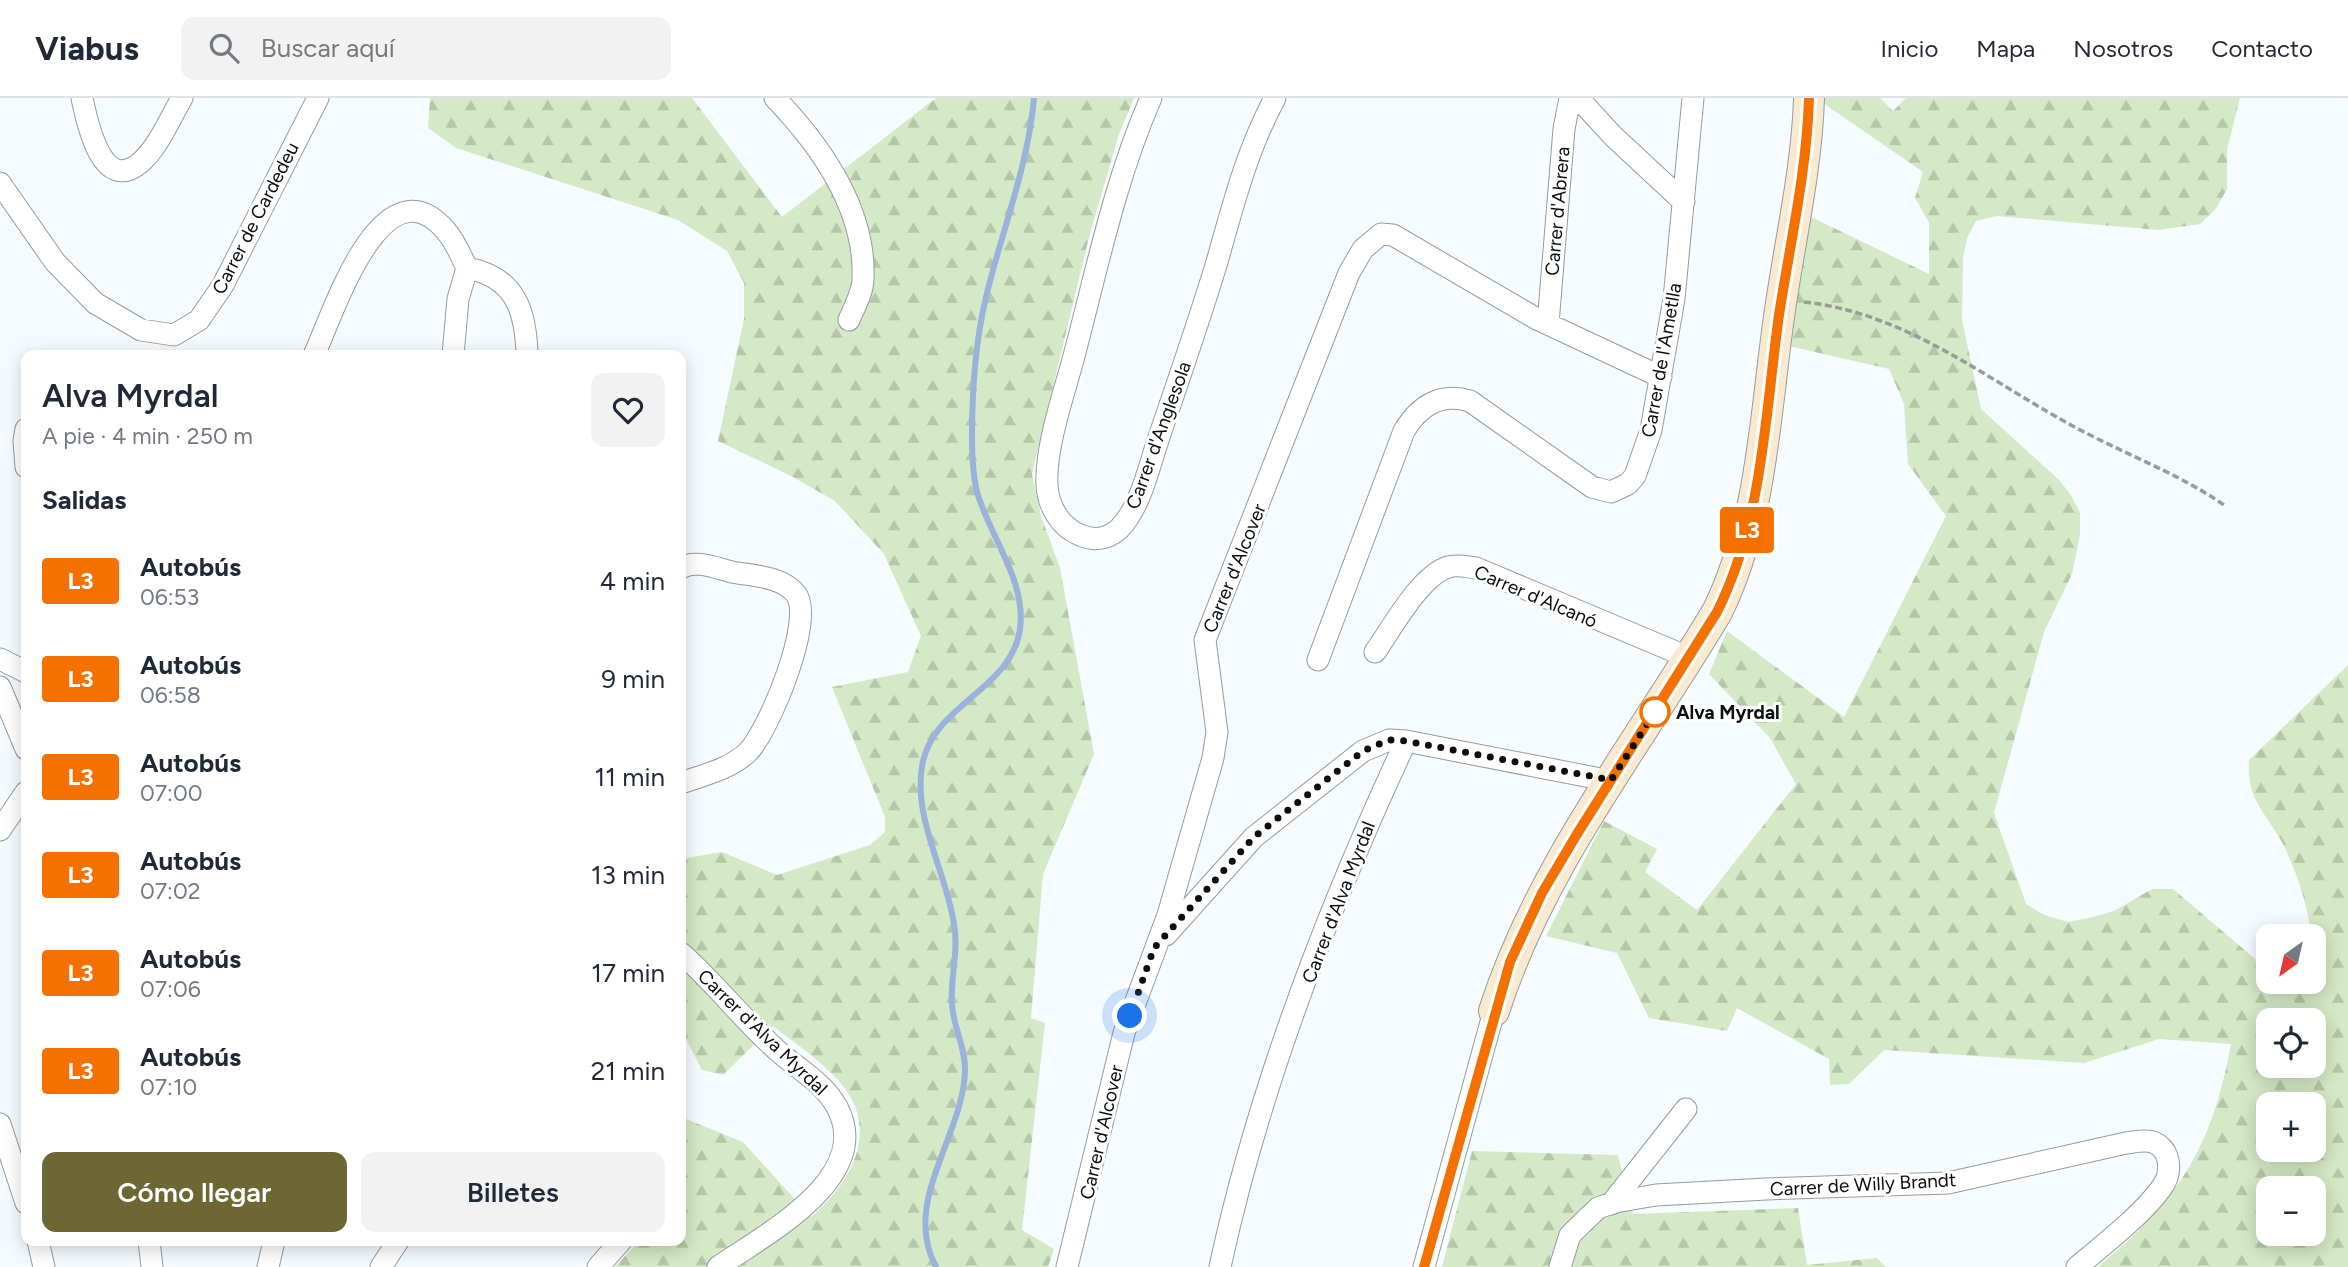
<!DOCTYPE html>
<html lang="es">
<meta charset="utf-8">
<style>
:root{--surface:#fff;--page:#f2f2f3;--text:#1f2937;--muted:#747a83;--line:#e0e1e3;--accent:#6d6734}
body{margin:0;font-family:Figtree,sans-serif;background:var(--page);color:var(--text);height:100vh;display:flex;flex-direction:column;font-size:26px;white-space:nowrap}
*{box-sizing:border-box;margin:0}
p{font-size:23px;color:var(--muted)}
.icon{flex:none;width:38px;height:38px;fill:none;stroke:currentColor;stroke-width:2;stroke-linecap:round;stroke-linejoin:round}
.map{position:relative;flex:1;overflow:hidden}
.drawer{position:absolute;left:21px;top:252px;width:665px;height:896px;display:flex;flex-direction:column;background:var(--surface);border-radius:14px;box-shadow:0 4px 18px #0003}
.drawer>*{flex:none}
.badge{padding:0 14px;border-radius:5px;font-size:24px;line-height:46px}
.needle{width:46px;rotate:214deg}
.fabs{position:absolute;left:2256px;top:826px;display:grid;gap:14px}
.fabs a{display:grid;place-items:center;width:70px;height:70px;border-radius:14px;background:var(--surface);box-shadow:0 4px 18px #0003;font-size:35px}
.you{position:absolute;width:35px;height:35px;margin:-18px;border:5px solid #fff;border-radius:50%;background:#1a73e8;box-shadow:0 0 0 10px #1a73e833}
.map>.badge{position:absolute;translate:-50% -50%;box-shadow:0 0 0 4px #fff}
h2{padding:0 21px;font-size:26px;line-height:63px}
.round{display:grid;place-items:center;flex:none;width:74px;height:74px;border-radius:14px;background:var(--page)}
.summary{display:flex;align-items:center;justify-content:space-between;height:119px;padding:0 21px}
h1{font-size:33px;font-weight:600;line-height:52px}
.primary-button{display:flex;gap:14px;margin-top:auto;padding:14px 21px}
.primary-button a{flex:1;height:80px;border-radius:14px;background:var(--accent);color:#fff;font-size:28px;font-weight:600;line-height:80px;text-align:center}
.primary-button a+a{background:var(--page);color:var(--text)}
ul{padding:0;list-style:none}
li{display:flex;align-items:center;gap:21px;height:98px;padding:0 21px}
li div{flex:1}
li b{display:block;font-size:26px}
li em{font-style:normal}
li .badge{min-width:77px;font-weight:700;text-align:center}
header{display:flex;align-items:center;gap:42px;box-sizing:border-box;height:98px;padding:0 35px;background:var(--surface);border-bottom:2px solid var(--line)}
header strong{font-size:33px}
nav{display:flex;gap:38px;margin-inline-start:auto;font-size:24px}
.search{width:490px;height:63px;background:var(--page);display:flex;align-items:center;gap:18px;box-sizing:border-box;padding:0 24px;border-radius:14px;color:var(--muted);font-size:26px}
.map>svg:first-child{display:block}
.forest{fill:url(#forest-firs);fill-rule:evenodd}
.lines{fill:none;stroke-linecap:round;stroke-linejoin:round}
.stream{stroke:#99b3dc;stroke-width:6}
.street-casing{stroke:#959ba0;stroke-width:23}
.secondary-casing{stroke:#959ba0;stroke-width:32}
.path{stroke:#979c9f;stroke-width:3.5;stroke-dasharray:7 3.5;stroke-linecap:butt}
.street{stroke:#fff;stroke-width:21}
.secondary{stroke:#f9e9ce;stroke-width:30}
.line-casing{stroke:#fff;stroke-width:16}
.line{stroke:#f47100;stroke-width:10}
.walk{stroke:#0b0e0f;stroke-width:7;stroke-dasharray:0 12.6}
.stop-dot{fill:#fff;stroke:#f47100;stroke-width:3.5}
.labels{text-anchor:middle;stroke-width:6;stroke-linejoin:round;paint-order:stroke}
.street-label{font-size:19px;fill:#0b0e0f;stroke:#fff}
.stop-label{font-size:19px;font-weight:bold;fill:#0b0e0f;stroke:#fff;text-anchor:start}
</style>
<header>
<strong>Viabus</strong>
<div class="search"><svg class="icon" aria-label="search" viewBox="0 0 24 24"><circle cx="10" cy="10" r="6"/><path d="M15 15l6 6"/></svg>Buscar aquí</div>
<nav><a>Inicio</a><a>Mapa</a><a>Nosotros</a><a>Contacto</a></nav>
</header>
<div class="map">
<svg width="2348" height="1169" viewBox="0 0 2348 1169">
<defs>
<pattern id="forest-firs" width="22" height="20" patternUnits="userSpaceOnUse" patternTransform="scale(1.75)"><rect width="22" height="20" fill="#d4e9c5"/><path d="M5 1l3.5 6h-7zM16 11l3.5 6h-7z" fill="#b5c7a8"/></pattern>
</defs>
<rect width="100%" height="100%" fill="#f5fbff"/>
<path class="forest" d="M430 0H692L782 119 936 0H1134L1119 36 1089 139 1032 376 1041 418 1060 470 1094 656 1043 776 1031 920 1045 925 1022 1132 1054 1151 1048 1169H615L639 1143H681V1019L743 1044 811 1119C847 1088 879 1039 846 992 828 967 797 947 773 928L723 977 702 972 681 931V761L722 754 777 777 870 747 885 734V719L832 589 908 574 921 538 884 456 835 403 791 378 718 343 744 221V185L727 153 678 122 456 50 428 30Z
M1823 0H1880L1893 13 1906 0H2240L2227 52V91L2215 112 2200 126 2159 132 1997 118 1976 123 1967 140 1963 160 1962 222 1981 311 2058 381 2071 397 2080 415V436L2072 476 2044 534 1994 715 2026 806 2044 817 2068 824 2089 820 2114 813 2152 791H2173L2268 872V884H2314C2314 838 2308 803 2289 759 2274 721 2245 706 2249 662L2348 567V1169H2098C2179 1102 2212 1050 2231 946L2159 941 2084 965 1884 952 1849 986 1830 987 1829 961 1737 910 1727 933 1649 920 1617 855 1546 838 1604 723 1657 751 1645 774 1697 812 1796 686 1770 640 1709 576 1727 533 1844 619 1946 418 1908 366 1904 306 1889 271 1789 248 1807 117 1929 176V125L1915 100 1923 74 1823 5ZM2268 922H2314V968H2268ZM2268 1006H2314V1052H2268ZM2268 1090H2314V1136H2268Z
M1472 1053 1618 1057 1633 1116 1798 1110 1807 1167 1877 1160 1886 1169H1442Z"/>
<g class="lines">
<path class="stream" d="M936 1169C901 1104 963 1039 965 973 966 950 953 929 952 906 950 880 959 853 954 826 946 773 911 717 923 663 936 606 1012 590 1020 531 1027 482 987 435 976 390 973 374 972 356 972 340 972 293 975 245 986 199 1002 132 1028 69 1034 0"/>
<defs>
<path id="street" d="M82 0C87 24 102 98 141 64 159 48 170 20 182 0
M775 0C820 47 866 112 863 181 863 194 854 210 849 222
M1151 0C1115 82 1097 171 1074 258 1064 296 1045 349 1047 387 1048 408 1060 429 1080 437 1094 443 1107 442 1119 431 1141 409 1149 368 1159 339 1179 281 1199 223 1217 164 1233 107 1247 52 1275 0
M1578 0 1613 38 1684 104
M0 85 55 164 95 205 141 232 174 237 199 222 223 187 318 0
M467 170C515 179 526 212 527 257
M1548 226 1564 31 1570 0
M314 257C332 219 382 58 446 133 455 143 461 158 467 170
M453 257 458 201 467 170
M26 331 24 343 26 369
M681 470C695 461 716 470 732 474 752 478 782 478 796 496 815 522 769 632 748 654 730 671 704 677 681 685
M1375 554C1392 530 1420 478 1448 469 1458 466 1467 469 1476 470L1690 560
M0 561 26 574
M1318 562 1404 333C1419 308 1440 294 1470 303L1592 389 1611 394 1628 386 1635 378 1651 332 1674 201 1693 0
M0 589 26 651
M0 732 26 694
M1166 837 1254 739 1363 653 1389 642 1406 643
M681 855C716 886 744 923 779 954 798 971 824 985 837 1009 875 1080 764 1137 718 1169
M0 1026 26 1105
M1611 1106 1686 1011
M38 1143 44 1169
M149 1143 152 1169
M268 1169 274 1143
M381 1169 398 1143
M598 1169 621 1143
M1067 1169 1124 935 1168 817 1213 660 1217 634 1205 542 1349 175 1363 151 1381 136 1393 137 1537 221 1661 279
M1220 1169C1259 988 1328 810 1406 643L1611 683
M1424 1169 1494 913
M1560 1169 1570 1137 1598 1110 1615 1104 1656 1097 1766 1091 1948 1085 2126 1045C2142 1043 2155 1039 2165 1054 2170 1063 2170 1077 2164 1086 2147 1113 2102 1148 2077 1169"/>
<path id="secondary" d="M1494 913C1541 767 1639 645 1717 514 1763 421 1765 313 1780 212 1790 142 1807 70 1809 0"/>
</defs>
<use href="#street" class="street-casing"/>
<use href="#secondary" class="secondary-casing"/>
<path class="path" d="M1804 204C1914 216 1996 290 2092 338 2137 361 2182 378 2224 407"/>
<use href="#street" class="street"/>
<use href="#secondary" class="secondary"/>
</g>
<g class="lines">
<defs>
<path id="line" d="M1424 1169 1510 864 1542 795 1577 736 1717 514C1763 422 1765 317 1779 217 1790 146 1807 72 1809 0"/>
</defs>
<use href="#line" class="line-casing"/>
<use href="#line" class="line"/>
<path class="walk" d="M1130 918 1154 850 1254 739 1363 653 1389 642 1406 643 1611 682 1655 614"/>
</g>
<circle class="stop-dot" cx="1655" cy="614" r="14"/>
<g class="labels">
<g class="street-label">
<text transform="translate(1557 113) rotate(-85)" y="7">Carrer d'Abrera</text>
<text transform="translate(255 120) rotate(-63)" y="7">Carrer de Cardedeu</text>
<text transform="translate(1661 262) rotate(-80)" y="7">Carrer de l'Ametlla</text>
<text transform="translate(1158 337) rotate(-70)" y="7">Carrer d'Anglesola</text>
<text transform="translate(1234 470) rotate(-68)" y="7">Carrer d'Alcover</text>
<text transform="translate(1536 498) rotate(23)" y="7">Carrer d'Alcanó</text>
<text transform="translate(1338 804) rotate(-69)" y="7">Carrer d'Alva Myrdal</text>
<text transform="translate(763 934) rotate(44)" y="7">Carrer d'Alva Myrdal</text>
<text transform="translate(1101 1034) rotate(-77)" y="7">Carrer d'Alcover</text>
<text transform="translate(1863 1086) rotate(-3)" y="7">Carrer de Willy Brandt</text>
</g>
<g class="stop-label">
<text x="1676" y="621">Alva Myrdal</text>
</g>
</g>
</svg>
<div class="fabs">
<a><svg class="needle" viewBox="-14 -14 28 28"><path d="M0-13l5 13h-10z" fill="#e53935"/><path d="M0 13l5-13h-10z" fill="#747a83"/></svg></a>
<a><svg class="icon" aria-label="locate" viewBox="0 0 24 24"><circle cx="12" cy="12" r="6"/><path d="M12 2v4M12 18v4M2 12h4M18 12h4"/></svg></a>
<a>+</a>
<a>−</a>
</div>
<div class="you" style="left:1130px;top:918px"></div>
<b class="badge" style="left:1747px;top:432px;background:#f47100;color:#fff">L3</b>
<section class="drawer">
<div class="summary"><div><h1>Alva Myrdal</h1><p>A pie · 4 min · 250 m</p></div><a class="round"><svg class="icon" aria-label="heart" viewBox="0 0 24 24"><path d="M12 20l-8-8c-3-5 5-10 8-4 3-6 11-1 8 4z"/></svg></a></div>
<h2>Salidas</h2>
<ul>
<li><span class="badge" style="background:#f47100;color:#fff">L3</span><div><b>Autobús</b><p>06:53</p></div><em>4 min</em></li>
<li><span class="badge" style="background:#f47100;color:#fff">L3</span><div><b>Autobús</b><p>06:58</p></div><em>9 min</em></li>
<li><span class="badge" style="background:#f47100;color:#fff">L3</span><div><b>Autobús</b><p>07:00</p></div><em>11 min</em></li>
<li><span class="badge" style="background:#f47100;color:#fff">L3</span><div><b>Autobús</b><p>07:02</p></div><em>13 min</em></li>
<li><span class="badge" style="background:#f47100;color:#fff">L3</span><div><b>Autobús</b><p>07:06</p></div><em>17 min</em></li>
<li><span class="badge" style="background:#f47100;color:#fff">L3</span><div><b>Autobús</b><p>07:10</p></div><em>21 min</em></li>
</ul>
<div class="primary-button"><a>Cómo llegar</a><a>Billetes</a></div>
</section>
</div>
